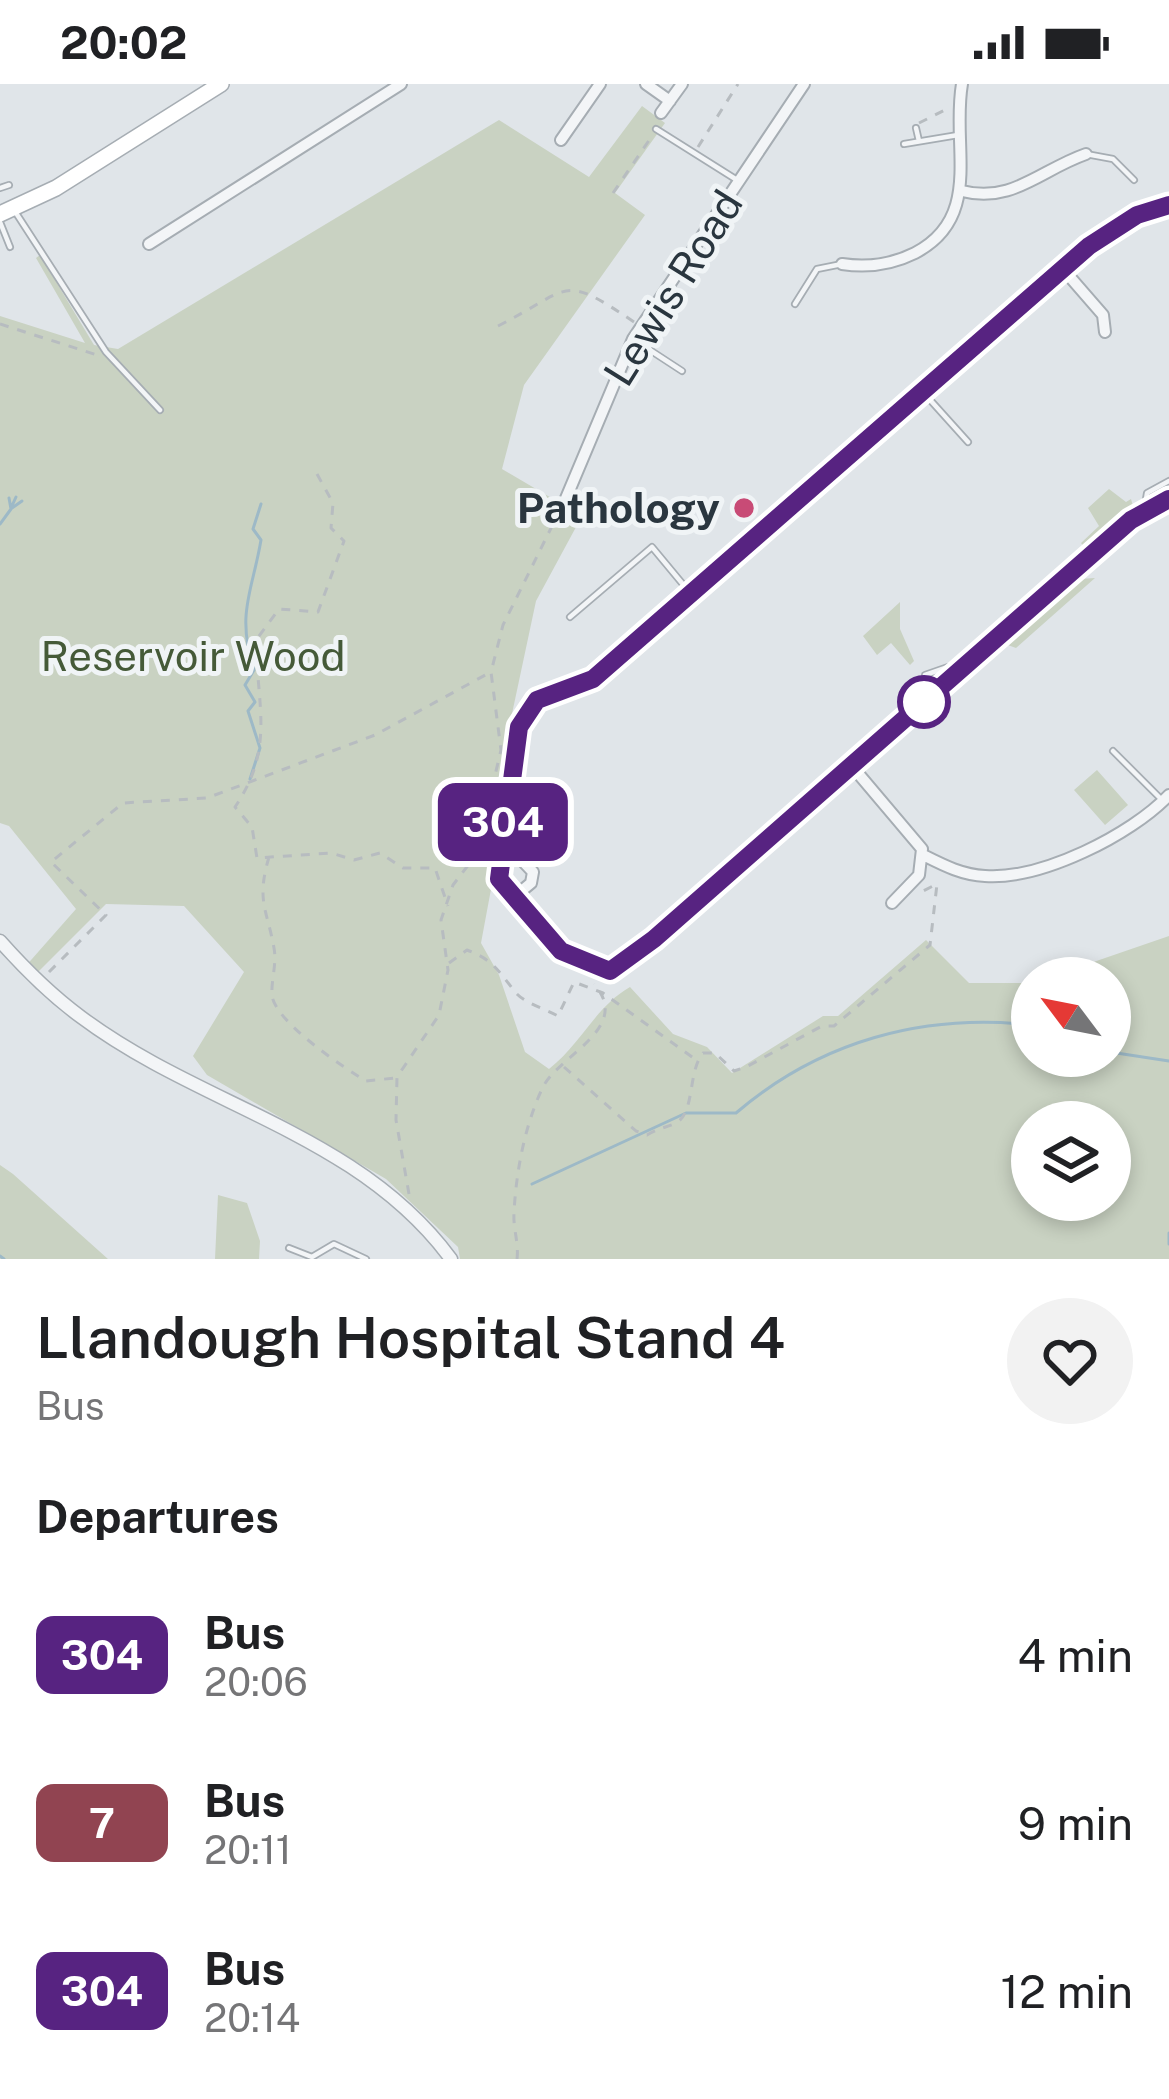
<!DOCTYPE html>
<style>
:root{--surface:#fff;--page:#f2f2f2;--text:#202124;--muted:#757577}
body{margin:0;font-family:"Public Sans",sans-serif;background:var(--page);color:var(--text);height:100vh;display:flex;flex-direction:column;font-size:45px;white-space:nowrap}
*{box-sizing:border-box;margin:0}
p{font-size:39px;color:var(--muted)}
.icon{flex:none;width:66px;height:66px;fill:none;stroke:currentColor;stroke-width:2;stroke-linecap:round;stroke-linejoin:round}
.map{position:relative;height:1175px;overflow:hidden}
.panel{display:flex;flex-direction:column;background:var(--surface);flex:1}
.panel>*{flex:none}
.badge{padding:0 24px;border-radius:18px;font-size:42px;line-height:78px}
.needle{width:78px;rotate:302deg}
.fabs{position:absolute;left:1011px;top:873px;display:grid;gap:24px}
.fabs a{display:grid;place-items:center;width:120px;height:120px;border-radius:50%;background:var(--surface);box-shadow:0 6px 18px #0003;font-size:60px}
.map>.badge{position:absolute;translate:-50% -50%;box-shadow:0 0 0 6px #fff}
h2{padding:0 36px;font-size:45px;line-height:108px}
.round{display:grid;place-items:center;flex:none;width:126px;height:126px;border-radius:63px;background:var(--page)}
.overview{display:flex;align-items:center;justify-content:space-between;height:204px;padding:0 36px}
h1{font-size:57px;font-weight:600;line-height:90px}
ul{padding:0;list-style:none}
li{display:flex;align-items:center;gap:36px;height:168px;padding:0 36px}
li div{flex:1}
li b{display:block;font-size:45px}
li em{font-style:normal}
li .badge{min-width:132px;font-weight:700;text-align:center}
.status{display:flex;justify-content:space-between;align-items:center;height:84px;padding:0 60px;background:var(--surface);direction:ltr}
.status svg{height:33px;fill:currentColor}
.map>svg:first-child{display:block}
.green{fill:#c9d2c2;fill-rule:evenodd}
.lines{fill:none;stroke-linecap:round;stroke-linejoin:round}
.stream{stroke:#9db9c7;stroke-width:3}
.service-casing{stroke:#a6adb3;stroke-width:8}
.minor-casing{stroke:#a6adb3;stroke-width:14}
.tertiary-casing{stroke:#a6adb3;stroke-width:15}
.secondary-casing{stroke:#a6adb3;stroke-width:18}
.path{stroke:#b7bcc0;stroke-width:3;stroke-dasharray:9 9;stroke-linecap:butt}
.service{stroke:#f3f5f7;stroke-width:4.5}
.minor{stroke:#f3f5f7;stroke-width:10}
.tertiary{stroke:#f3f5f7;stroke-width:12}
.secondary{stroke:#fff;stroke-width:15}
.line-casing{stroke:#fff;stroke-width:27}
.line{stroke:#572381;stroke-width:18}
.poi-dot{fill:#c84b76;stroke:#f0f4f6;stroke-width:4.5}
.stop-dot{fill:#fff;stroke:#572381;stroke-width:6}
.labels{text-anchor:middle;stroke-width:10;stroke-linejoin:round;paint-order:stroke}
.street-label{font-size:42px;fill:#2a363f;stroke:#f0f4f6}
.poi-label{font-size:42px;font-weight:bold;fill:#2a363f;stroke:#f0f4f6;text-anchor:end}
.park-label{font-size:42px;fill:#455a38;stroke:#f0f4f6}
</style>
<div class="status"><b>20:02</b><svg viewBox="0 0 49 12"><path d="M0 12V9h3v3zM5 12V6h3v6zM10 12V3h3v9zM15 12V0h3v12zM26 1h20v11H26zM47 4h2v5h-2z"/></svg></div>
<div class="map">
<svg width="1169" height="1175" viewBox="0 0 1169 1175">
<rect width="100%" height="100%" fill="#e0e5e9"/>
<path class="green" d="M642 22 665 39 615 109 645 131 524 301 502 385 582 432 536 517 486 752 497 773 481 859 499 891 525 968 549 985C582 959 595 923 630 903L673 950 707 963 732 989 823 932H838L926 856 969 899H1032V972H1110V894H1047L1169 852V1175H460L458 1163 386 1095 207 991 193 972 244 888 184 822 106 820 34 892 24 884 76 825 9 742 0 739V232L85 259 36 174 40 171 94 261 118 265 499 36 589 93ZM1032 1038H1110V1116H1032Z
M1109 405 1126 418 1131 415 1133 422 1085 464 1081 459 1099 442 1088 424Z
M1095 494 1016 564 1005 560 1079 495Z
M900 518V545L914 577 910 581 891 559 877 571 863 552Z
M1097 686 1128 721 1105 741 1074 706Z
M0 1081 13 1090 108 1175H0Z
M218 1111 247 1119 260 1157 259 1175H215Z"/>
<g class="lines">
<path class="stream" d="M11 424 16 413
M12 424 22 417
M0 440 11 425 9 414
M250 695 260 664 248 627 255 618 245 601 254 586C236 529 252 509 261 456L253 445 261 420
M1110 968 1169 977
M532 1100 686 1029H736C820 957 923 929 1032 941
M1169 1149V1160
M0 1172 4 1175"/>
<defs>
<path id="service" d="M916 44 919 57
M656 45 737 96
M904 60 958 51
M1086 70 1113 75 1134 96
M0 104 9 101
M16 129 106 268 160 326
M0 138 10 163
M795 220 817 185 842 180
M633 255 682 287
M923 308 968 358
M1144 427 1147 409 1169 397
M570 533 652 463 691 510
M929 613 925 591 948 583 957 588
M1113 667 1160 714
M289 1164 312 1173 334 1160 366 1175"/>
<path id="minor" d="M646 0 670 17
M661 29 682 0
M561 56 600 0
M962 107C1012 120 1040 86 1086 70
M1169 121 1137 131 1089 162 593 595 537 616 519 643 499 795 561 867 610 887 654 855 1131 436 1169 415
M149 160 401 0
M842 180C868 184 891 181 915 169 984 133 951 62 962 0
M1063 185 1103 231 1105 248
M564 419 633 255 804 0
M851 681 922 765 919 791 892 819
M923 771C943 781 962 791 985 792 1041 796 1131 751 1169 711
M500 773 516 770 533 788 531 799 514 813"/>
<path id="tertiary" d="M0 857C24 884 51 911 81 933 201 1023 358 1049 451 1175"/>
<path id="secondary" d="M0 130 56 104 221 0"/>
</defs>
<use href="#service" class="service-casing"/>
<use href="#minor" class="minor-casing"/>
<use href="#tertiary" class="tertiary-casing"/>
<use href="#secondary" class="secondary-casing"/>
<path class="path" d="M919 39 951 23
M698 63 738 0
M613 109 652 52
M0 240 97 271
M498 242C573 204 560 188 634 238
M317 390 333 419 331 444 344 457 318 528 279 525 256 556C257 623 275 664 235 723L252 743 257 774 331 769 354 776 380 769 403 784H435L448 822
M269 773C256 817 267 825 274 864 277 880 271 896 272 911 274 937 344 984 366 997L395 994
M449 879 467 866C494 876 499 888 516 909 525 919 545 925 558 932L574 898 603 909 695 975
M49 888 106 831 51 778 123 719 207 714 375 651 489 589
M564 983 636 1047 647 1051C657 1045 664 1044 674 1040 696 1031 687 988 703 969H715L734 987 746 983 822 942H834L930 861 937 800 917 810
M409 1110 396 1036 397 993 439 931 448 886 441 836 453 801 476 771 501 666 491 588 503 541 559 428
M517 1175C519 1159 513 1145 514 1129 516 1088 525 1040 543 1003 559 971 633 944 594 900"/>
<use href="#service" class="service"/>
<use href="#minor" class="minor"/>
<use href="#tertiary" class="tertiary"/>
<use href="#secondary" class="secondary"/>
</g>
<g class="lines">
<defs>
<path id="line" d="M1169 121 1137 131 1089 162 593 595 537 616 519 643 499 795 561 867 610 887 654 855 1131 436 1169 415"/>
</defs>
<use href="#line" class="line-casing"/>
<use href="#line" class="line"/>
</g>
<circle class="poi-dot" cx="744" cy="424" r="12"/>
<circle class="stop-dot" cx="924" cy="618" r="24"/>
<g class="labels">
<g class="street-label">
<text transform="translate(673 204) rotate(-58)" y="15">Lewis Road</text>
</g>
<g class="poi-label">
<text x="720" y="439">Pathology</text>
</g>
<g class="park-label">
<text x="193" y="587">Reservoir Wood</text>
</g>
</g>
</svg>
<div class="fabs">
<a><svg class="needle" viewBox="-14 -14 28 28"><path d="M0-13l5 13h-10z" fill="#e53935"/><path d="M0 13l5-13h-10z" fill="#757577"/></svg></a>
<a><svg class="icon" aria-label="layers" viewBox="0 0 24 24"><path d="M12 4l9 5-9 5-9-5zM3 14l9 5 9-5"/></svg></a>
</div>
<b class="badge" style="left:503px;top:738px;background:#572381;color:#fff">304</b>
</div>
<section class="panel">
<div class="overview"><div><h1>Llandough Hospital Stand 4</h1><p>Bus</p></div><a class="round"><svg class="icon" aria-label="heart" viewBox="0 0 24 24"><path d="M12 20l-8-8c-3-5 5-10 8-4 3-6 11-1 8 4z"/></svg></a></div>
<h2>Departures</h2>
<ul>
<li><span class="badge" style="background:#572381;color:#fff">304</span><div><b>Bus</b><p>20:06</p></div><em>4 min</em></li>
<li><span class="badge" style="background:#914451;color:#fff">7</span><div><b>Bus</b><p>20:11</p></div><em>9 min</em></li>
<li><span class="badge" style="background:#572381;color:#fff">304</span><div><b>Bus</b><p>20:14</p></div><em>12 min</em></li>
</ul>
</section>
